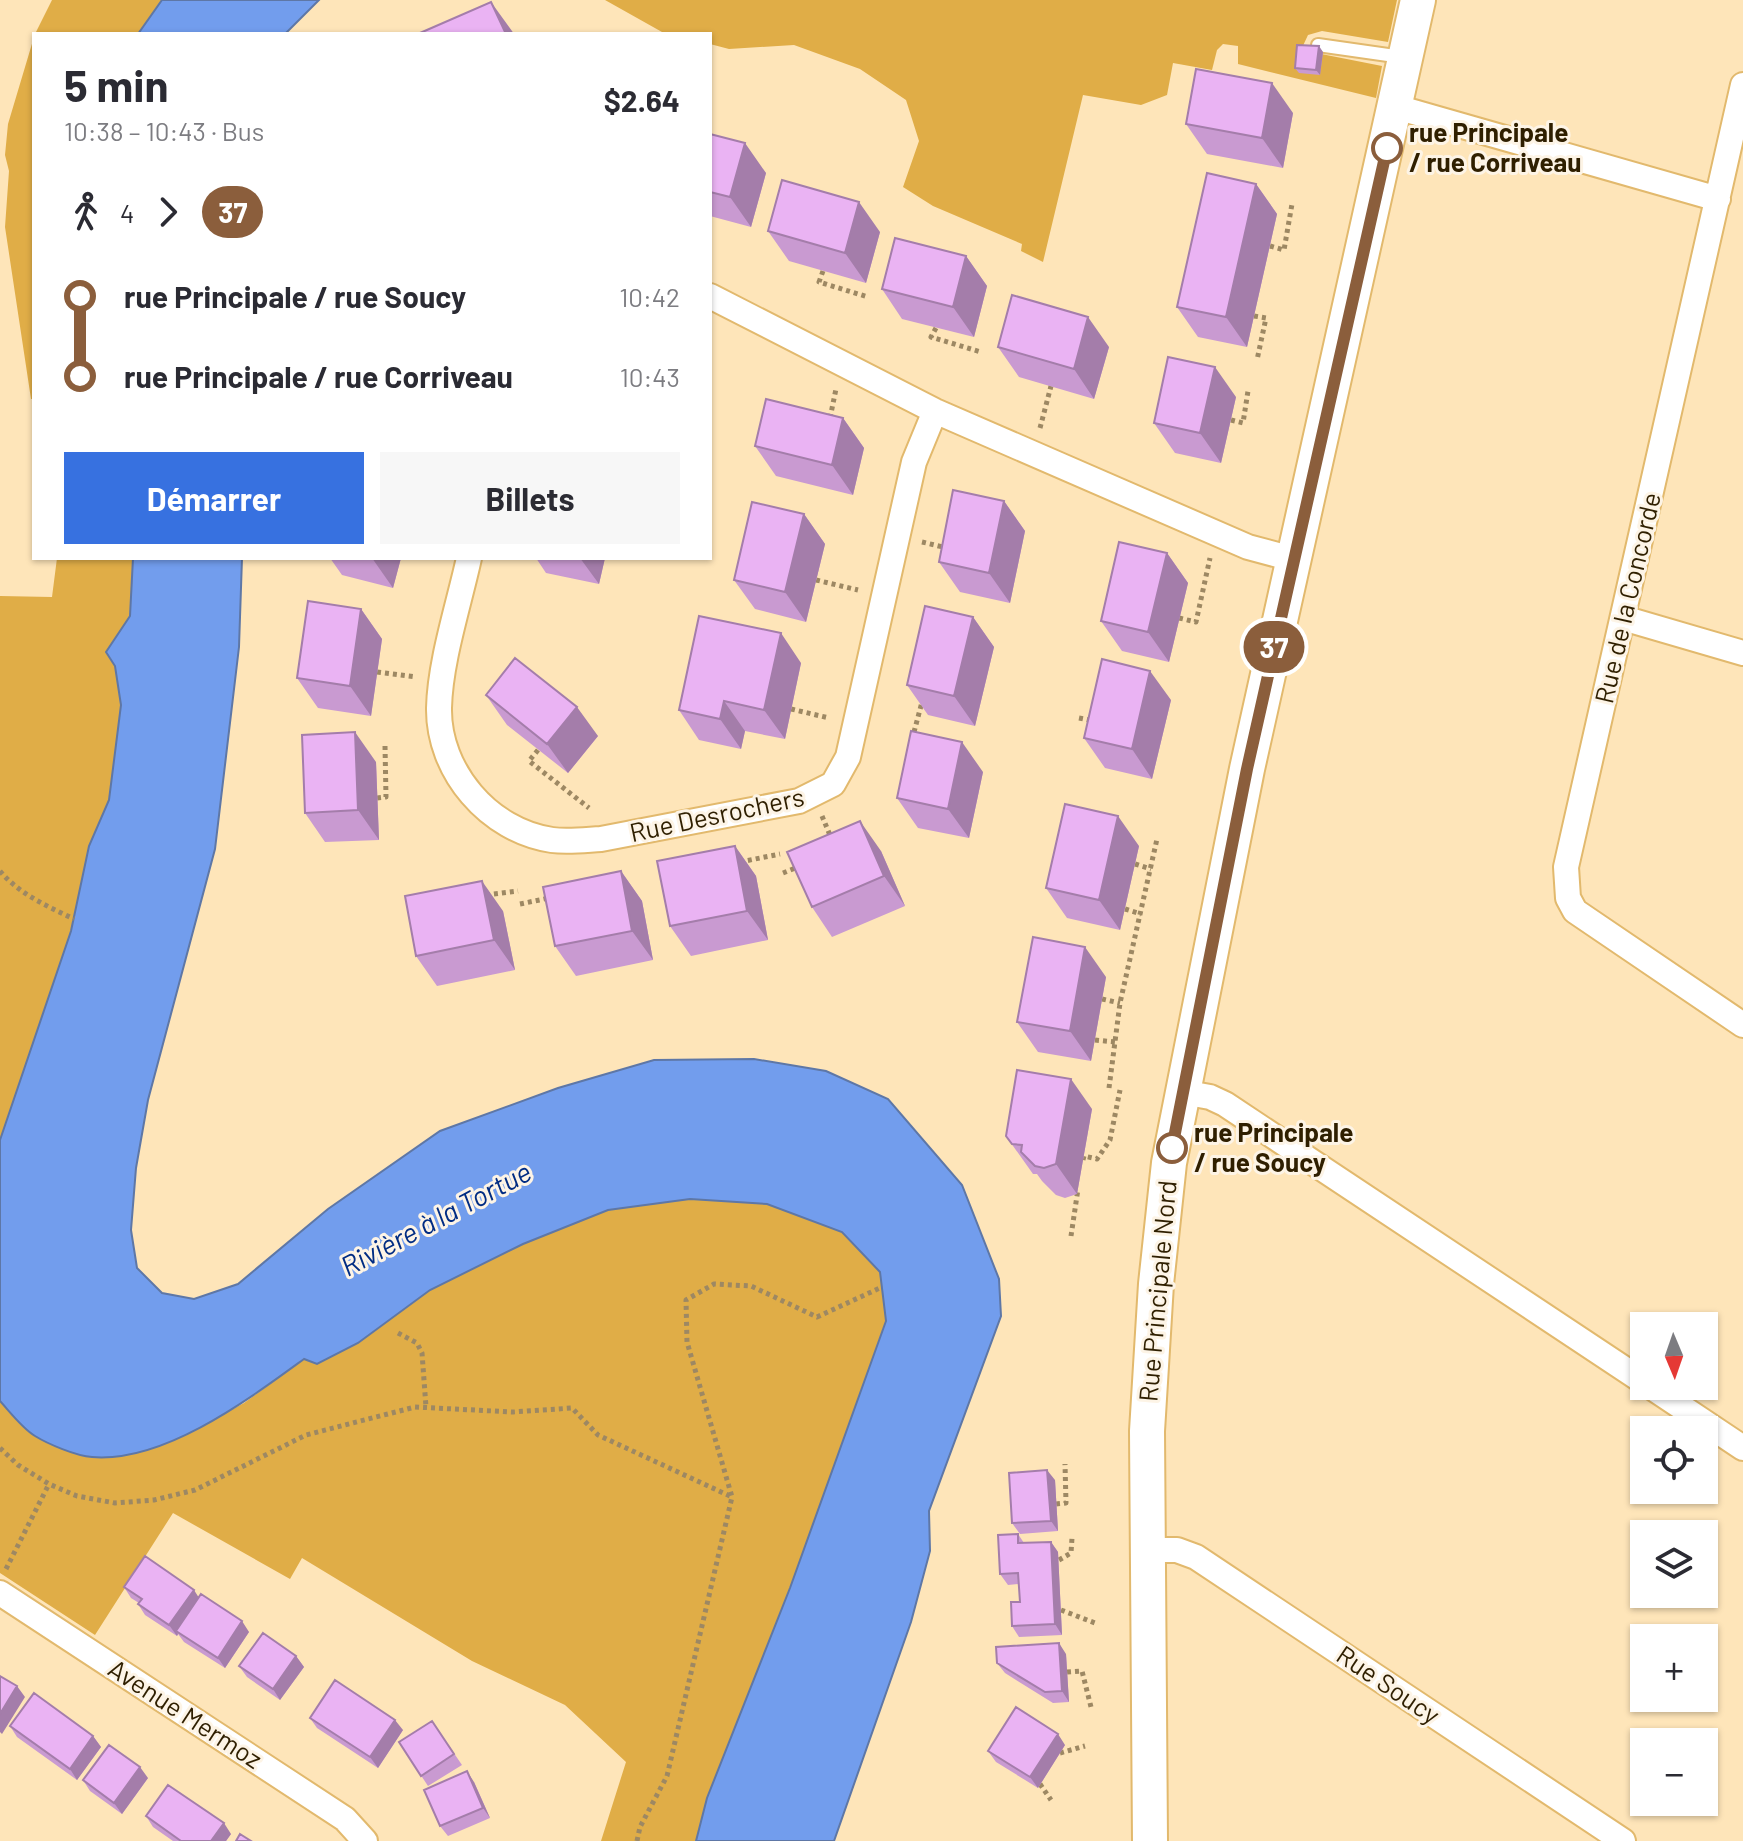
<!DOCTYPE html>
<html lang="fr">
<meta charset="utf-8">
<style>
:root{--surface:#fff;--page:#f7f7f7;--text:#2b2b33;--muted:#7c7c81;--accent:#3771e0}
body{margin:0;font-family:Barlow,sans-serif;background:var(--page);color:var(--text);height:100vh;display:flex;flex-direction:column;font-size:30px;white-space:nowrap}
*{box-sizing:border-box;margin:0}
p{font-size:26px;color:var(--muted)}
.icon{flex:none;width:44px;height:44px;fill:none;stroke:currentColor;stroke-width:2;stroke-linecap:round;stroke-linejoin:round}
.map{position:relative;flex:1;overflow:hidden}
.drawer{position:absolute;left:32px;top:32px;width:680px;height:528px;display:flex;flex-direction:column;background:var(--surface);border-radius:0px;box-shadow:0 2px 6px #0004}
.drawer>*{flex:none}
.badge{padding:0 16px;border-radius:26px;font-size:28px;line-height:52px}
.needle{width:52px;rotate:178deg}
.fabs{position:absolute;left:1630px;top:1312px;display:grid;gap:16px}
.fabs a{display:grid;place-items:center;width:88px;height:88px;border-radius:0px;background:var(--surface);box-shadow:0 2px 6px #0004;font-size:40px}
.map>.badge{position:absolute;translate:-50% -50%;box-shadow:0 0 0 4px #fff}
.legs{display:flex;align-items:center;gap:12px;height:88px;padding:0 32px;font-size:26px}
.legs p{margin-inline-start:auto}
.overview{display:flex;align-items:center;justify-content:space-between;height:136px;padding:0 32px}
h1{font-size:44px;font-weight:700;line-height:60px}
.action{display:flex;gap:16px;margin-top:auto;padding:16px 32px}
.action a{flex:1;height:92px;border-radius:0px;background:var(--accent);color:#fff;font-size:32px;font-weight:700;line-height:92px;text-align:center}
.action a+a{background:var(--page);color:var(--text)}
ul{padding:0 32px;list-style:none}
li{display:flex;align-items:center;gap:28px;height:80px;font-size:30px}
li i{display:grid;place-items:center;width:12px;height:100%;margin:0 10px;background:currentColor}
li i::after{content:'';width:20px;height:20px;margin:-10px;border:6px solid;border-radius:50%;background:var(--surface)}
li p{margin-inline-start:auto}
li:first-child i{background:linear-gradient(#0000 50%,currentColor 0)}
li:last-child i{background:linear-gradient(currentColor 50%,#0000 0)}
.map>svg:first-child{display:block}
.green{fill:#e0ad47}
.water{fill:#729ded;stroke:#5e77a6;stroke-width:2}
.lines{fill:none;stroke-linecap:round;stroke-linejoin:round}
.lane-casing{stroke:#e2b96d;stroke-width:16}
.street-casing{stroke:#e2b96d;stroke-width:28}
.secondary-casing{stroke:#e2b96d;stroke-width:38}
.path{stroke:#9d8863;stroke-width:5;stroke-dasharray:4 4;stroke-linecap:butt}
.lane{stroke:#fff;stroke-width:12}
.street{stroke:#fff;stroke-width:24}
.secondary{stroke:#fff;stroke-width:34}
.wall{fill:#c99ad1}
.shaded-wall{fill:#a47daa}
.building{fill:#eab3f3;stroke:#a47daa;stroke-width:2}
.line-1-casing{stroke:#fff;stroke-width:18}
.line-1{stroke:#8b5e3c;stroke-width:12}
.stop-1-dot{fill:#fff;stroke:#8b5e3c;stroke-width:4}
.labels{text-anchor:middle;stroke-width:6;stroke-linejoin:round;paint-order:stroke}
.stop-label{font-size:26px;font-weight:bold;fill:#2f1f00;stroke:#fdf4e6;text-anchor:start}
.street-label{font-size:26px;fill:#2f1f00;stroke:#fdf4e6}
.water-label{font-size:28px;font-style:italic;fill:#012c83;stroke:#fdf4e6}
</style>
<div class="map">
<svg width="1743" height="1841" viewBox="0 0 1743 1841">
<rect width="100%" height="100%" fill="#fee5b9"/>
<path class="green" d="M52 0H162L138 34H35Z
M605 0H1397L1388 42 1322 31 1308 35 1301 50 1382 66 1376 98 1238 64V46L1223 44 1217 50 1212 70 1173 63 1167 95 1141 105 1083 95 1043 262 1021 251 1022 244 933 206 903 187 919 141 906 100 860 69 794 45 729 49 710 44V34L662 32Z
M34 37V399H31L5 227 9 171 5 155 8 124Z
M57 558H133L130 616 106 652 115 666 121 705 109 800 89 846 71 931 0 1140V596L52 597Z
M690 1199 767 1204 842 1232 880 1272 886 1320 790 1588 707 1798 696 1841H601L626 1762 565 1705 472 1661 302 1558 290 1579 173 1513 95 1635 0 1573V1401L33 1435 146 1450 187 1434 244 1403 304 1359 317 1364 358 1343 430 1290 523 1244 608 1210Z"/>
<path class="water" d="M162 0H319L285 34H138Z
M133 558H242L239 647 215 849 148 1100 136 1168 131 1230 137 1268 162 1293 194 1299 238 1284 328 1209 440 1131 558 1088 654 1060 754 1059 826 1071 888 1099 962 1185 999 1279 1001 1316 929 1511 930 1551 911 1622 834 1841H696L707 1798 790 1588 886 1321 880 1272 842 1232 767 1204 690 1199 608 1210 523 1244 430 1290 358 1343 317 1364 304 1359C249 1399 164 1463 92 1457 76 1456 48 1444 35 1436 22 1428 10 1412 0 1401V1140L71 931 89 846 109 800 121 705 115 666 106 652 130 616Z"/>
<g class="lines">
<defs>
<path id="lane" d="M1318 45 1402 57"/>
<path id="street" d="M1743 85 1566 867 1568 898 1575 911 1743 1025
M1396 107 1718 199
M710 296 935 411 1248 547 1293 559
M469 558C459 604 440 661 439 708 438 771 489 831 552 840 568 842 584 840 601 839L799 801 833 784 848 757 914 462 935 411
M1623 618 1743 653
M1182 1092 1210 1097 1225 1104 1644 1382
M1650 1386 1743 1448
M1146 1550H1177L1196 1557 1623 1841
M0 1593 345 1819 365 1841"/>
<path id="secondary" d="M1150 1841 1147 1431 1156 1284 1169 1163 1247 769 1418 0"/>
</defs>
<use href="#lane" class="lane-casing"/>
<use href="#street" class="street-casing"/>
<use href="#secondary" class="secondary-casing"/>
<path class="path" d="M1270 246 1284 250 1292 204
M823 271 819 282 868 297
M1254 316 1266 318 1257 360
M936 328 931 337 981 352
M830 418 836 389
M1231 420 1243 423 1248 391
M1040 428 1051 386
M922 542 947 548
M816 580 858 590
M1179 618 1196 622 1210 558
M377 672 416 677
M791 709 829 718
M1079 718 1094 721
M914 732 922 702
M538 750 529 761 589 808
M377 798 386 797 385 746
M822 816 832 840
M740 862 780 854
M1135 864 1151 869
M0 871C19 894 47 906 74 919
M783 873 798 867
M486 895 518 891
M520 904 549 898
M1125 909 1141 914
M1102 999 1120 1003
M1095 1040 1115 1042
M1109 1088 1120 1003 1157 839
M1083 1160 1084 1156 1097 1159 1110 1140 1120 1090
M1071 1236 1078 1189
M398 1333 417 1343 422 1353 426 1407
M0 1448 18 1465 49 1484 77 1496 115 1503 154 1500 195 1490 306 1435 415 1407 513 1412 572 1408 598 1435 732 1497
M1056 1504 1066 1503 1065 1464
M1059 1560 1071 1553 1072 1538
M6 1569 49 1484
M1061 1610 1095 1623
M1067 1672 1082 1671 1091 1707
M1060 1753 1085 1746
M1040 1784 1051 1800
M637 1841 640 1827 667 1776 732 1497 687 1342 686 1300 714 1284 751 1286 817 1317 882 1287"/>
<use href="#lane" class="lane"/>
<use href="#street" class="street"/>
<use href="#secondary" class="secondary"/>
</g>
<path class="wall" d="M1323 52 1320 75 1299 73 1295 68Z
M1293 113 1283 168 1207 154 1186 124Z
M710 134 766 173 751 227 710 216Z
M1256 184 1277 214 1247 347 1198 337 1177 307Z
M768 231 880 232 866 283 789 261Z
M966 256 987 286 974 337 902 319 882 289Z
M998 347H1109L1094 399 1019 377Z
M1236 397 1221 463 1175 453 1154 423Z
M843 418 864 448 853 495 776 476 755 446Z
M1004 501 1025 531 1010 603 960 592 939 562Z
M804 514 825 544 806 622 755 609 734 580Z
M1167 553 1188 583 1169 662 1122 651 1101 621Z
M330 558H401L393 588 342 575Z
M536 558H605L599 584 546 573Z
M361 609 382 639 371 716 318 708 297 678Z
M973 617 994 647 975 726 928 715 907 685Z
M801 663 785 739 745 731 741 749 699 740 679 710Z
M486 695 598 736 568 773 507 725Z
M1171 700 1152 779 1105 768 1084 738Z
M376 762 379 840 325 842 305 813Z
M983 772 969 838 918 828 897 798Z
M735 846 756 876 768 940 691 956 670 926Z
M1139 846 1120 930 1067 918 1046 888Z
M881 851 905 906 832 937 812 907Z
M621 871 642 901 653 960 576 976 555 946Z
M503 911 515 970 437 986 416 956Z
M1106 977 1091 1061 1038 1052 1017 1022Z
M1092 1109 1077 1194 1065 1198 1056 1195 1042 1181 1037 1174H1033L1006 1136Z
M1055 1480 1058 1531 1020 1534 1012 1523Z
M1018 1534 1024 1543 1051 1542 1058 1552 1062 1635 1019 1637 1012 1626 1020 1602 1019 1584 1008 1585 1000 1574Z
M124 1587 199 1597 249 1632 225 1668 184 1642 178 1634 177 1636 145 1615 138 1604 139 1603 131 1598Z
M1066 1654 1069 1702 1053 1703 1005 1673 997 1663Z
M296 1656 304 1667 280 1700 247 1677 239 1666Z
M310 1718 403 1730 378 1768 317 1728Z
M432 1721 462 1765 428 1786 399 1742Z
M10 1726 93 1736 101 1747 77 1780 17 1737Z
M1065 1745 1038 1788 996 1762 988 1751Z
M148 1778 122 1814 90 1791 83 1780Z
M474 1782 490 1818 448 1836 440 1826Z
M146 1816 231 1834 226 1841H173L153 1827Z"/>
<path class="shaded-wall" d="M491 2 512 31 514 34H506Z
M1319 46 1323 52 1320 75 1316 70Z
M1272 83 1293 113 1283 168 1262 138Z
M745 143 766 173 751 227 730 197Z
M1256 184 1277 214 1247 347 1226 317Z
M859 202 880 232 866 283 845 253Z
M966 256 987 286 974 337 953 307Z
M1088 317 1109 347 1094 399 1074 369Z
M1215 367 1236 397 1221 463 1200 433Z
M843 418 864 448 853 495 832 465Z
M1004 501 1025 531 1010 603 989 573Z
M804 514 825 544 806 622 785 592Z
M1167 553 1188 583 1169 662 1148 632Z
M372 558H401L393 588Z
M580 558H605L599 584Z
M361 609 382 639 371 716 350 686Z
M973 617 994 647 975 726 954 696Z
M781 633 801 663 785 739 764 710Z
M1150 671 1171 700 1152 779 1132 749Z
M724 701 745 731 741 749 720 719Z
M577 707 598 736 568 773 547 744Z
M355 732 376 762 379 840 358 810Z
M962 742 983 772 969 838 948 809Z
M1118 816 1139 846 1120 930 1099 900Z
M860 821 881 851 905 906 884 876Z
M735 846 756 876 768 940 747 911Z
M621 871 642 901 653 960 632 931Z
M482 881 503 911 515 970 494 940Z
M1085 947 1106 977 1091 1061 1070 1031Z
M1071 1079 1092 1109 1077 1194 1056 1164Z
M1047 1470 1055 1480 1058 1531 1051 1521Z
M1051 1542 1058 1552 1062 1635 1055 1624Z
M194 1590 201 1601 176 1631 178 1634 177 1636 169 1625Z
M242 1621 249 1632 225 1668 218 1658Z
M1059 1643 1066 1654 1069 1702 1062 1691Z
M296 1656 304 1667 280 1700 273 1689Z
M17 1686 25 1697 2 1734 0 1732V1714Z
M395 1720 403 1730 378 1768 370 1757Z
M1058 1734 1065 1745 1038 1788 1030 1777Z
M93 1736 101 1747 77 1780 70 1769Z
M140 1767 148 1778 122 1814 114 1803Z
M467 1771 474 1782 490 1818 483 1808Z
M224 1823 231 1834 226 1841H211Z"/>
<path class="building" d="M491 2 506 34H420V33Z
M1297 45 1319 46 1316 70 1295 68Z
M1196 69 1272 83 1262 138 1186 124Z
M710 134 745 143 730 197 710 192Z
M1207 173 1256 184 1226 317 1177 307Z
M782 180 859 202 845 253 768 231Z
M895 238 966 256 953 307 882 289Z
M1012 295 1088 317 1074 369 998 347Z
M1168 357 1215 367 1200 433 1154 423Z
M766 399 843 418 832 465 755 446Z
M953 490 1004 501 989 573 939 562Z
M752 502 804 514 785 592 734 580Z
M1119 542 1167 553 1148 632 1101 621Z
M308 601 361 609 350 686 297 678Z
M925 606 973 617 954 696 907 685Z
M699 616 781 633 764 710 724 701 720 719 679 710Z
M515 658 577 707 547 744 486 695Z
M1102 659 1150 671 1132 749 1084 738Z
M911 731 962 742 948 809 897 798Z
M355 732 358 810 305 813 302 735Z
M1065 804 1118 816 1099 900 1046 888Z
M860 821 884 876 812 907 787 852Z
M735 846 747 911 670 926 657 861Z
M621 871 632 931 555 946 543 887Z
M482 881 494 940 416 956 405 896Z
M1033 937 1085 947 1070 1031 1017 1022Z
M1017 1070 1071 1079 1056 1164 1044 1168 1035 1166 1021 1152 1022 1145 1012 1144 1006 1136Z
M1047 1470 1051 1521 1012 1523 1009 1473Z
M1018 1534V1543L1051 1542 1055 1624 1012 1626 1011 1602H1020L1018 1573 1000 1574 998 1535Z
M145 1556 194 1590 169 1625 138 1604 142 1599 124 1587Z
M201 1594 242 1621 218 1658 176 1631Z
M263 1633 296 1656 273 1689 239 1666Z
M1059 1643 1062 1691 1045 1692 997 1663 996 1647Z
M0 1676 17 1686 0 1714Z
M335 1680 395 1720 370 1757 310 1718Z
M34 1693 93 1736 70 1769 10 1726Z
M1016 1707 1058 1734 1030 1777 988 1751Z
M432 1721 454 1754 421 1776 399 1742Z
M109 1745 140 1767 114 1803 83 1780Z
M467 1771 483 1808 440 1826 424 1790Z
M168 1785 224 1823 211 1841H181L146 1816Z
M240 1834 251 1841H236Z"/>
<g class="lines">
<defs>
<path id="line-1" d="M1172 1148 1247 769 1387 148"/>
</defs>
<use href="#line-1" class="line-1-casing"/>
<use href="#line-1" class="line-1"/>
</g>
<g class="stop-1-dot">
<circle cx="1387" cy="148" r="14"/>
<circle cx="1172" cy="1148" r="14"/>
</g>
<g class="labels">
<g class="stop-label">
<text x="1409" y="142">rue Principale<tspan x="1409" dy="30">/ rue Corriveau</tspan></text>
<text x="1194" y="1142">rue Principale<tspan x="1194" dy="30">/ rue Soucy</tspan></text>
</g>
<g class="street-label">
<text transform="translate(1628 598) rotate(-77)" y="9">Rue de la Concorde</text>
<text transform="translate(717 815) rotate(-12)" y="9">Rue Desrochers</text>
<text transform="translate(1158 1291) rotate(-85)" y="9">Rue Principale Nord</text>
<text transform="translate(1388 1685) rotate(34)" y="9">Rue Soucy</text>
<text transform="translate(185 1714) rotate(33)" y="9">Avenue Mermoz</text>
</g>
<g class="water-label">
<text transform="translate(436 1219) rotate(-28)" y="10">Rivière à la Tortue</text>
</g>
</g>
</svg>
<div class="fabs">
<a><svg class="needle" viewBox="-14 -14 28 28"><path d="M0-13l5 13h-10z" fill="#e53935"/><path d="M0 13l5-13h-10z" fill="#7c7c81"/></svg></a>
<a><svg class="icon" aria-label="locate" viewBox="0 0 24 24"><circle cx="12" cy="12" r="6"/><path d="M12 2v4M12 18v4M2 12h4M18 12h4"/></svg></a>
<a><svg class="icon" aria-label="layers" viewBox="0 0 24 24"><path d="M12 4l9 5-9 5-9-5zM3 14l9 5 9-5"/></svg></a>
<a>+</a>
<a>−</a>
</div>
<b class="badge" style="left:1274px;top:647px;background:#8b5e3c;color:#fff">37</b>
<section class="drawer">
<div class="overview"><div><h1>5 min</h1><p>10:38 – 10:43 · Bus</p></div><b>$2.64</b></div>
<div class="legs"><svg class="icon" aria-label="walk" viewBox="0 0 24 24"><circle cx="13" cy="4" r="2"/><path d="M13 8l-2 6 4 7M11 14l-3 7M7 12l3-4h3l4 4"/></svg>4<svg class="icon" aria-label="forward" viewBox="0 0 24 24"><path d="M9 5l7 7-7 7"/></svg><b class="badge" style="background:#8b5e3c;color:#fff">37</b></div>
<ul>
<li><i style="color:#8b5e3c"></i><b>rue Principale / rue Soucy</b><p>10:42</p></li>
<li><i style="color:#8b5e3c"></i><b>rue Principale / rue Corriveau</b><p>10:43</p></li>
</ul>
<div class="action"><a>Démarrer</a><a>Billets</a></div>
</section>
</div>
